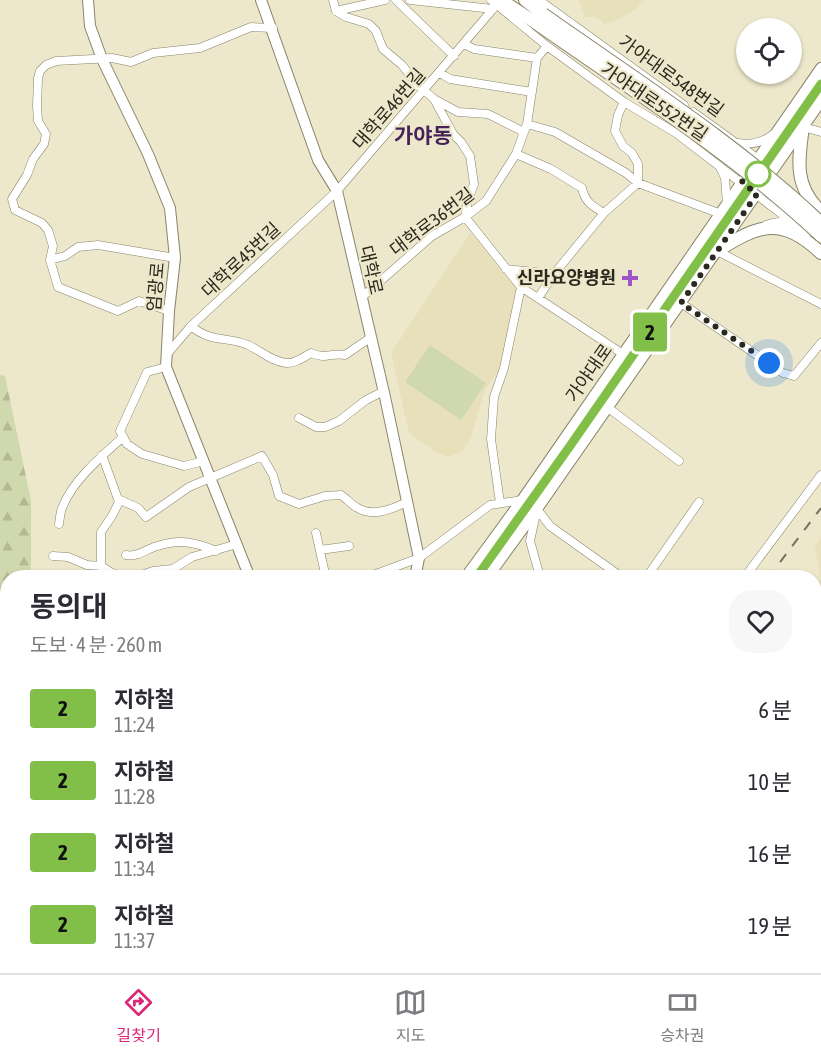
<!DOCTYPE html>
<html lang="ko">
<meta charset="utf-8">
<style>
:root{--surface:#fff;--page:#f7f7f7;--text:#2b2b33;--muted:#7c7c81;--line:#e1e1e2;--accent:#db2777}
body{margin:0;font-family:"Asap Condensed","Noto Sans KR",sans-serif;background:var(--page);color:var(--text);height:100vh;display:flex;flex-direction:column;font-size:22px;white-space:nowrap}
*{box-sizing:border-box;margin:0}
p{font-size:20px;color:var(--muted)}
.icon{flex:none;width:33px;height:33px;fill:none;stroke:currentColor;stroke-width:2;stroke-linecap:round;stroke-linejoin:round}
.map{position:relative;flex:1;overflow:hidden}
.sheet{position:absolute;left:0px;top:570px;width:822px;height:404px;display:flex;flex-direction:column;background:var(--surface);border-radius:24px 24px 0 0;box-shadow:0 2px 4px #0004}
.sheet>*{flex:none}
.badge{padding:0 12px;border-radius:4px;font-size:21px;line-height:39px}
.controls{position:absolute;left:736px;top:18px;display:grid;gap:12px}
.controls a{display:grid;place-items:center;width:66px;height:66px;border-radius:50%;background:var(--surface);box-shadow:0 2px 4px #0004;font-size:30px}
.you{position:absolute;width:30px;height:30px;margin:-15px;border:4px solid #fff;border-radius:50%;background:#1a73e8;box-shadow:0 0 0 9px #1a73e833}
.map>.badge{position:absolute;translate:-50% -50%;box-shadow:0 0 0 3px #fff}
.round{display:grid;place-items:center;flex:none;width:63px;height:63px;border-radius:24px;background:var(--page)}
.summary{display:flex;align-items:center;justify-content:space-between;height:102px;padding:0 30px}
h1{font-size:28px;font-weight:700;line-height:45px}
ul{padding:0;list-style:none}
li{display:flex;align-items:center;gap:18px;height:72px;padding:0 30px}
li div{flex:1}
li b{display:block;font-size:22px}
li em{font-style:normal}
li .badge{min-width:66px;font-weight:700;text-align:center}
.menu{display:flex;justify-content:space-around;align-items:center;height:84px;border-top:2px solid var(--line);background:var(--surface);font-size:16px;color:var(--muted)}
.menu a{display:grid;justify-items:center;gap:3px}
.menu .current{color:var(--accent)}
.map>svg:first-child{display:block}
.built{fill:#e7e0bb}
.green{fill:#d0d8ae}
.forest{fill:url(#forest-firs)}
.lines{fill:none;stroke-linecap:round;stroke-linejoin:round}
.minor-casing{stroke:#89846a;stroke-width:9}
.major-casing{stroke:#89846a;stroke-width:12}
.highway-casing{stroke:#89846a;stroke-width:14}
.minor{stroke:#fff;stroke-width:8}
.major{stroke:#fff;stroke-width:10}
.highway{stroke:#fff;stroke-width:12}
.rail{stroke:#757260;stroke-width:2;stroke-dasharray:10 10;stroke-linecap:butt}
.highway-bridge-casing{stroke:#89846a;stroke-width:14;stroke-linecap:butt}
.highway-bridge{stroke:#fff;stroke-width:12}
.line-casing{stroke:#fff;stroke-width:14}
.line{stroke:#81bf48;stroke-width:9}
.walk{stroke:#2b291e;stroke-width:6;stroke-dasharray:0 10.8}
.stop-dot{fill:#fff;stroke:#81bf48;stroke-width:3}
.poi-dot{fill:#9e55c8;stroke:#ede8cb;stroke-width:2}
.labels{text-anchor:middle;stroke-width:4.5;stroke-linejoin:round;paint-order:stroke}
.street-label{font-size:18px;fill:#2b291e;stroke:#ede8cb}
.poi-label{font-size:18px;font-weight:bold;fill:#2b291e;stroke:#ede8cb;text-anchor:end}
.quarter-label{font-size:21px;font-weight:bold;fill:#45225a;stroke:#ede8cb}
</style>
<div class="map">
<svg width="821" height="973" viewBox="0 0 821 973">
<defs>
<pattern id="forest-firs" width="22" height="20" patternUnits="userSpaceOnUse" patternTransform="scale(1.5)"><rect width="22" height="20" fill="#d0d8ae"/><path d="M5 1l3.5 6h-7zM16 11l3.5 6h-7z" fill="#b3b995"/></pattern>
</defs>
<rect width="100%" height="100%" fill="#ede8cb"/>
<path class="built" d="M579 0H645L635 9 618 20 604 24 596 17H585Z
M470 233 518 291 502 366 485 390 471 438 462 451 449 457 436 452 409 433 391 353Z
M821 538V973H637L641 966H814V651L818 614 819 569 815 546Z"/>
<path class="green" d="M430 345 486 383 461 420 405 382Z"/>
<path class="forest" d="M0 375 5 376 31 501V577L8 578 7 875 0 868Z"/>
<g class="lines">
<defs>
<path id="minor" d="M333 0 336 11 346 17 369 24 376 31 383 49 402 65 417 84 434 99 458 112 488 114 524 132
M396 0 454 56
M410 0 493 9
M491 0 547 46 624 102 676 133 792 222
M539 0 684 105
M336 11 385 0
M464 44 474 49 537 58
M440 73 450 79 532 92
M434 99 453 134 461 142 470 156 474 184 468 200 465 217 521 287 623 354
M693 112 758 159 769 171
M527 124 555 132 626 173 638 183 721 214
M803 127 821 132
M738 143C751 145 762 143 772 135
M516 154 551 169 582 188C585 202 592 206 604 213
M720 167 725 178 727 204
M766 225C783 218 796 223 811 232
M717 251 821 304
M50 260 65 256 78 247 98 245 175 258
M506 269 554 274
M361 298 432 236 465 217 486 201 516 154 527 124 537 58 547 46
M538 298 554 274 604 213 638 183V164L632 153 623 146 615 131 618 115 624 102
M681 303 783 373 794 376 821 343
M169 311 139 301 118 311 58 287 50 260 53 246 48 230 42 223 15 210 12 199 27 175 33 159 44 144 46 134 38 121 37 106 38 78 40 71 46 65 56 61 112 58 131 62 153 53 200 48 251 27 273 28
M191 326C211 343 226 336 248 345 261 351 271 361 286 363 295 364 304 357 311 353 327 360 331 352 345 355L370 338
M168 353 191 326 337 191 493 9
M166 367 147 372 120 431 127 444 142 454 184 466 204 461
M607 407 679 461
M299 418 316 427H325L339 421 366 400 384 391
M118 499 138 508 146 517 189 487 262 456 273 475 279 496 299 504 325 496 341 495C347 499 351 504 356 507 372 518 392 509 407 502
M500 503 491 439 494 397 504 368 521 287
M537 509 550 526 623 578
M536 514 530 541 539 573 538 578
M59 524C60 519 60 511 63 506 73 480 102 456 122 438
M316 533 326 578
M320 550 349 546
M126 555C137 557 144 551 154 547 178 539 193 541 216 551
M53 556 68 557 87 565 101 566 112 573 132 578
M101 566V532L112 516 119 502 102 455
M133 578 153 571 173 569 192 557 237 544
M365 578 419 558 490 505 522 500 542 502
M646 578 699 502
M744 578 821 475
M0 956 8 953
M250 966 259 973
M576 966 587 973
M0 971 1 973
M628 973 632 966"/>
<path id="major" d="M88 0 90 26 102 59 148 154 170 208 175 258 169 311 166 367 250 578
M261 0 318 160 337 191 385 397 419 558 415 578
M465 578 522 500 821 68
M487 578 537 509 821 101
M109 973 116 966
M186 973 191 966
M206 973 211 966
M488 973 493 966"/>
<path id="highway" d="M501 0 536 23
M525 0 543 14
M803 127C798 161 794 186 821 212
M717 251C760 224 781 216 821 253"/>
</defs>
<use href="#minor" class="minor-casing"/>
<use href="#major" class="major-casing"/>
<use href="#highway" class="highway-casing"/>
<use href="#minor" class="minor"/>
<use href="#major" class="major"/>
<use href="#highway" class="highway"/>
<path class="rail" d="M768 578 821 508
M465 973 470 966
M479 973 484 966"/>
<defs>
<path id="highway-bridge" d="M543 14C638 81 737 143 821 223
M536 23C633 91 735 155 821 236"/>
</defs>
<use href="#highway-bridge" class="highway-bridge-casing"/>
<use href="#highway-bridge" class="highway-bridge"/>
</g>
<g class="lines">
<defs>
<path id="line" d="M476 578 570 446 821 84"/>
</defs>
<use href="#line" class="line-casing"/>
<use href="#line" class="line"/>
<path class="walk" d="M758 174 750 171 742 182 757 194 681 303 769 363"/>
</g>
<circle class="stop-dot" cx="758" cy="174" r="12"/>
<path class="poi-dot" d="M627 269h6v6h6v6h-6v6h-6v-6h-6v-6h6z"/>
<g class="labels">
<g class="street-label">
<text transform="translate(671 76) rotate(36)" y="6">가야대로548번길</text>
<text transform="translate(654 102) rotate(34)" y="6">가야대로552번길</text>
<text transform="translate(389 109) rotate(-49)" y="6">대학로46번길</text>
<text transform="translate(432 222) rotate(-37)" y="6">대학로36번길</text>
<text transform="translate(241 260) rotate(-43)" y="6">대학로45번길</text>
<text transform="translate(371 270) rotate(77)" y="6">대학로</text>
<text transform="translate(156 287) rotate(-85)" y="6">엄광로</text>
<text transform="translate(589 373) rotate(-55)" y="6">가야대로</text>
</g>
<g class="poi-label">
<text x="616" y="284">신라요양병원</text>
</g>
<g class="quarter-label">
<text x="423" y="143">가야동</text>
</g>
</g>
</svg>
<div class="controls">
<a><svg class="icon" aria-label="locate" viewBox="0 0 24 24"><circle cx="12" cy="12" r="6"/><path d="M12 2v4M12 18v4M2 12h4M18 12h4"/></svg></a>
</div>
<div class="you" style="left:769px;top:363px"></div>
<b class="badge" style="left:650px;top:332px;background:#81bf48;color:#111">2</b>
<section class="sheet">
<div class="summary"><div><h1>동의대</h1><p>도보 · 4 분 · 260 m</p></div><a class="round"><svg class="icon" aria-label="heart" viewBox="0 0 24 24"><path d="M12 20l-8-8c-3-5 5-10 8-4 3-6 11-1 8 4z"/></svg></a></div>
<ul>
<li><span class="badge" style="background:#81bf48;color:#111">2</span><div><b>지하철</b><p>11:24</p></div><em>6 분</em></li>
<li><span class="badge" style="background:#81bf48;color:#111">2</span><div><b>지하철</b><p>11:28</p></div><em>10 분</em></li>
<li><span class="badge" style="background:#81bf48;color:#111">2</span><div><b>지하철</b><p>11:34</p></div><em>16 분</em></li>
<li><span class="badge" style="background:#81bf48;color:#111">2</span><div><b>지하철</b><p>11:37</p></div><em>19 분</em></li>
</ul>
</section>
</div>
<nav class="menu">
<a class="current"><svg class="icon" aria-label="directions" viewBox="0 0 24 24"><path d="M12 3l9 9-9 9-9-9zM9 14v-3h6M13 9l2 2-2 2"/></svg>길찾기</a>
<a><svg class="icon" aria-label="map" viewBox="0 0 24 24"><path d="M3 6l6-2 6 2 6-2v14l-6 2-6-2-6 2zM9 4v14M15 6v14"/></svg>지도</a>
<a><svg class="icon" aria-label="tickets" viewBox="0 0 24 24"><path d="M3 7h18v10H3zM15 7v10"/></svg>승차권</a>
</nav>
